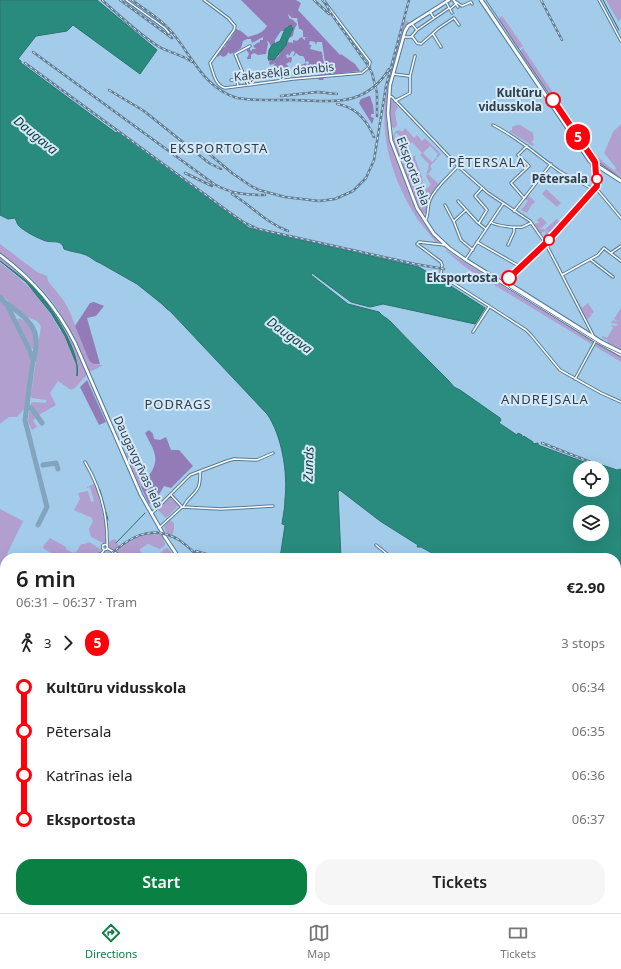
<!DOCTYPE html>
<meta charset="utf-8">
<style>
:root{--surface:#fff;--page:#f6f6f6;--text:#222;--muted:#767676;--line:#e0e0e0;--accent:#0b8043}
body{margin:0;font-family:"Noto Sans",sans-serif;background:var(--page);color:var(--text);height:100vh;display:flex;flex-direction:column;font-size:15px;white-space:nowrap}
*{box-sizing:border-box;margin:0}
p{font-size:13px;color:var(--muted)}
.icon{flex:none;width:22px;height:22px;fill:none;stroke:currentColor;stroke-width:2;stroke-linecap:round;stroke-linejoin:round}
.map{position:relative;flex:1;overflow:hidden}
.sheet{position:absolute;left:0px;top:553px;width:621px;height:360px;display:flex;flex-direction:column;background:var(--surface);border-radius:16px 16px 0 0;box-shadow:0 4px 16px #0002}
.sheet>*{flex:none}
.badge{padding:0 8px;border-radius:13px;font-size:14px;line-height:26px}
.controls{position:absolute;left:573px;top:461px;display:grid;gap:8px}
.controls a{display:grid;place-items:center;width:36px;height:36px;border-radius:50%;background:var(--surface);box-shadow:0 4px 16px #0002;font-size:20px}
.map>.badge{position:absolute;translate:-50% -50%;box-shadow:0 0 0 2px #fff}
.legs{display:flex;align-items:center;gap:6px;height:44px;padding:0 16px;font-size:13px}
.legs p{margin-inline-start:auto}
.summary{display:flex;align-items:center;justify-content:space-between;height:68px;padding:0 16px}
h1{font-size:22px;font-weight:600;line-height:30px}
.primary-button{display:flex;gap:8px;margin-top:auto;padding:8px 16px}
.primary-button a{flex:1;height:46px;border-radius:16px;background:var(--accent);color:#fff;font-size:16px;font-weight:600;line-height:46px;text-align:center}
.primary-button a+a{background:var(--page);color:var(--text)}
ul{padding:0 16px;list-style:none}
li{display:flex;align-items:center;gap:14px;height:44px;font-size:15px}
li i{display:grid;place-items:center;width:6px;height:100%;margin:0 5px;background:currentColor}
li i::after{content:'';width:10px;height:10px;margin:-5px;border:3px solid;border-radius:50%;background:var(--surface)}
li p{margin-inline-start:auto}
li:first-child i{background:linear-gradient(#0000 50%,currentColor 0)}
li:last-child i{background:linear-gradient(currentColor 50%,#0000 0)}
.menu{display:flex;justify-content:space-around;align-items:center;height:56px;border-top:1px solid var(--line);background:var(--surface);font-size:11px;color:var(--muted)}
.menu a{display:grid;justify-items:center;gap:2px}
.menu .selected{color:var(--accent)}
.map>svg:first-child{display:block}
.green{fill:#b19fcf}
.forest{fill:#937bb7;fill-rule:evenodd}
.water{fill:#288b7d;stroke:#2a746e;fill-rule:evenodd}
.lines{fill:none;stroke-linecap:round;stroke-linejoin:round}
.stream{stroke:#2a746e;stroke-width:1}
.taxiway{stroke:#82a4be;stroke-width:5}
.street-casing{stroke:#547a96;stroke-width:3.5}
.secondary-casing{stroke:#547a96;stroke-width:4.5}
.primary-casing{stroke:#547a96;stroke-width:5}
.street{stroke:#fff;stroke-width:1.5}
.secondary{stroke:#fff;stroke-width:2.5}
.primary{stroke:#fff;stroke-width:3}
.tram{stroke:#617c91;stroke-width:1}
.rail-casing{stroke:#617c91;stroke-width:2.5}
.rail{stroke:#d5e9f9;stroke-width:1;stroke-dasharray:3;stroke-linecap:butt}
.line-1-casing{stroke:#fff;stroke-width:9}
.line-1{stroke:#ff000c;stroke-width:6}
.stop-1-dot{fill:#fff;stroke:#ff000c;stroke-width:2}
.labels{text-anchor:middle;stroke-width:4;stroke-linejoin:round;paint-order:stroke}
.street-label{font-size:12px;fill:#2e3e4b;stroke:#d5e9f9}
.stop-label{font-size:12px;font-weight:bold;fill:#2e3e4b;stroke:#d5e9f9;text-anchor:end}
.water-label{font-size:13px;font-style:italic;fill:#0d3933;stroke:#d5e9f9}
.neighbourhood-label{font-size:13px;letter-spacing:1px;fill:#2e3e4b;stroke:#d5e9f9}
</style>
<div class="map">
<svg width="621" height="913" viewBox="0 0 621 913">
<rect width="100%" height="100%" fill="#a3cbea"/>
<path class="green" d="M606 0H621V19L618 21Z
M502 16 523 46 518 49 498 19Z
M405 19 409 23C402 32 400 45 397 57 392 75 387 92 386 110 386 133 394 151 402 172 411 196 419 222 439 240L437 244C431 236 424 228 418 220 395 185 381 144 385 102 388 74 398 47 405 19Z
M523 48 558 100 557 101 549 91 547 92 519 52Z
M391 99 398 107 395 112 397 125 395 128 390 127 389 112V100Z
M559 102 586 142 583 144H581L556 107V105Z
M621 124V175L615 170 616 168 604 153 613 132Z
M517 125H520L533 133 534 139 531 142 534 144 533 146 509 131 510 130 512 131V127Z
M405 128 414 138 417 135 422 141 425 138 441 154 437 158 436 157 438 154 430 146 423 153 432 162 436 158 437 159 430 166 432 169 428 174 439 184 428 200 426 214 422 213 419 208 402 164 404 163 419 199 422 198 421 179 412 157 416 155 415 158 422 177 424 191 431 185 426 176 429 164 420 155 422 153 412 142 408 146 397 133 394 135 403 159 400 160 392 137 396 131 399 130 402 132Z
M588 144 596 156 621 176V178L597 163 586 146Z
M546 189 561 203 557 207 542 194Z
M528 195 535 202 533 204H532L527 213 521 210 528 201 525 199Z
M541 217 547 223 540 229H544L550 235 549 236 546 235 545 237 544 235 546 233 545 231 540 234 533 224 538 223 539 222 537 220Z
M557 219 561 223 550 234 545 229Z
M0 244 37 272 47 276 48 281 64 301 69 310 83 345 96 365H103L92 371H89C84 361 81 350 76 340 56 301 35 278 0 253Z
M446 250 472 267 606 349 621 356V362L465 267 446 251Z
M0 257C46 289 65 324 87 374L86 376C81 380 77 388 71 390L58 381 50 393 56 405 39 415 31 405V403L34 402 46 403V400L32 398 31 395 41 326 37 321 27 317 0 294V263C25 281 47 303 60 331L62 330 77 365V376L78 364 64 331 57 319 37 291 12 269 0 261Z
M0 299C9 309 31 351 32 364 32 379 27 395 24 410H23L17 417H9L0 424Z
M577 300 584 312 582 308 588 303 594 312 592 314 588 313 592 315 587 320 576 301Z
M621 308V350L608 343 607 340 602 338 603 336 607 338 613 328 611 325 616 326 618 324 611 323 613 320 619 322 614 319Z
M19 318C31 323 39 337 33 349L31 348 17 320Z
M29 411 32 412 36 418 33 420 37 427 32 430 28 421Z
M127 452 132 463H137L142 485 140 487 126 454Z
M95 484C100 502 105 518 106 536L104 538H106V542L103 543 91 537 89 529 93 521 92 520V518L74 510 80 499 78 493 88 491 91 502 94 501 90 487 87 488V487Z
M170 497 179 505 166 518 157 509Z
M0 509 23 521 7 554 10 558H5V563L0 568Z
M170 520 174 523V529L172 536 167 535 164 527Z
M149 534 162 535 165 544 164 546 160 549 148 544 140 549V551L148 558H101L108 551 99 558H94C103 553 104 549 114 553L115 552C111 550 107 546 110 541L115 539 117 542 115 544 117 543 120 547C129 540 138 536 149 534Z
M50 538 66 547V549L73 553 74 552 76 553 81 544H84L89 542 100 549 101 552 89 558H60L62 555 59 554 57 557 43 548 44 545Z
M167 548 177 558H154L165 549Z
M424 908H465L462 913H426Z"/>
<path class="forest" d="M241 0H296L301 3 298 10 340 55 341 54 355 64 360 71 334 74 332 72 331 74 324 75V78L323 80H319L318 78 320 75 318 74 319 68 317 70 314 68 316 67 315 65 312 66 311 64 309 67 308 65 309 63 308 61 305 62V59L303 56H300L296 53 294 56H293L295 52 292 51 289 56 288 54 286 55 287 58 290 57 292 58 291 63 289 62 286 64 288 66 287 68 289 69V71L285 70 279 71 276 67 273 70V66L276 63 270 65 269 63 270 61H268V59L273 60 278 57 293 30 292 26H288L284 31H281L275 40V44L271 46 268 41 267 42 268 44 266 54 258 55 254 53 251 55V59H247V58L249 54 246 49 250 47V50L252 51V49H256L253 46 257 43 260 42V40H263V37L252 43 251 39H247L243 41 241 48C238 50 234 53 230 54L228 52 227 55 223 57 220 55 218 57 216 55 219 53 222 48 225 47 227 42 230 40 236 29 241 31 248 37C257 34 262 34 267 26ZM288 14 292 18H297L299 29H301L303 31V37L309 38H305V40L301 37 297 41 293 40V43L288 42 289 38 293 36 294 30 297 24 293 20 289 18ZM310 41 315 42 316 45 317 42H322L325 62H329L330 67 326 66 323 60 322 52 310 49 311 46H312L309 44Z
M305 63 307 64 304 68 305 74 307 76 295 78 294 67H297L301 72 302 71 300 68H302L301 65 304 64Z
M369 96H370L373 105 374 114H371V117L374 118 372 124 359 103 361 99Z
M94 302 104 306 96 316 87 318 100 364C95 365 92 364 89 360L75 326 90 303Z
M87 380 106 422 99 425 80 387Z
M149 430 153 434 154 439 160 440 166 437 171 450H179L193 466 171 488 164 486 157 498 149 504 141 487C144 482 147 479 150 474 161 458 153 449 145 433Z"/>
<path class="water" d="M0 0H97L157 50 140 74 73 25 67 31 36 36 18 59 21 61V63L116 133 118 132 249 228 419 267 429 273 426 281 427 282 431 274H432L485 308 475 324 383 304 370 307 351 302 312 273 311 275 348 304 379 312C382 316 387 318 391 322 409 341 429 361 449 381L454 387 460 390 500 418 501 420 499 423 517 435 518 433 522 435V438L524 436 533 442V444L538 443V445L600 468H580V490H602V465L617 470 621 469V636L616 635V558H441L421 547H417L418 545 380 521 341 491 339 490 338 493 341 558H280L285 525 282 524C283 516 285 508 285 499 288 474 282 435 267 414L170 311 167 309 162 304 137 284 100 263C94 261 91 257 86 255 79 252 71 252 64 249 62 239 54 243 46 241 39 239 24 231 19 226 17 224 16 220 15 218L8 219 0 215ZM580 512H602V534H580Z
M291 25 293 29 287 41 286 45 274 60 268 59 269 50 272 45 280 41 285 29Z
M0 261C12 270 25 279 36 290 51 306 82 354 77 376V365L65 336 51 313 26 282Z
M616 769 621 772V799L616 795Z"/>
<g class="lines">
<path class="stream" d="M603 0 619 30
M100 490 105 509
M106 512 108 520
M116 543 145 513
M1 617 5 616"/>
<path class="taxiway" d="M0 297 7 305 29 349 33 360 25 420 47 507 38 525
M8 304C18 312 35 323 36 338 37 345 35 353 34 360
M27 406 32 409 42 423
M43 465 56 463 58 469"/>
<defs>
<path id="street" d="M126 0 165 28 169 33
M204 0 228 18 235 26 234 30 210 63C213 71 215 86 225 88L293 79 362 73 369 67 370 62 323 0
M453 0 462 6 471 2 472 4
M599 0 621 41
M454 1 458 7
M446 2 452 13
M450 9 457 3
M430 12 434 18
M412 24 417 30
M433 34 441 47
M412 36 417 43 421 44 439 28 454 18 459 25
M403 37H411L417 30 449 8
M393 74 409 76
M231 80H237L238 86
M248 85 235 54 250 46
M389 96 392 97 461 169 488 193 530 221 546 244 594 337
M395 101 410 93V76L415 56
M493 125C517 137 537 155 559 171 570 178 582 182 592 189
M595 187 621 218
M524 198 511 183 529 166 518 155 527 146
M458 201 477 222 486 229
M445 205 454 222 461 240 473 250
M514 211 551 164
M425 221C429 215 427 207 430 200 435 187 449 177 458 166
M454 221 466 210
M491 222C496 226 515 228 522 227 525 226 528 224 531 223
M479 223 487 210 475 196 482 188
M477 242 519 266
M445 245 419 242 417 244 441 262 442 265 441 274 442 276 526 330 531 335 560 370 601 393 621 402
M508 245 514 232V227
M611 253 621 246
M466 259 503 204
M591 260 613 277
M562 275 598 255 604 248 621 261
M473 332 489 307
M575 379 595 342
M85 462C100 487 108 517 107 546
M171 495 182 507
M183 507C192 490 201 496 200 472
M152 513 190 475 227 461 234 459 257 460 273 453
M159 528 182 507 221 509 273 506
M102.5 547a2.5 2.5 0 1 1 5 0a2.5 2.5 0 1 1-5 0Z
M376 545 392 558
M107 548 124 558
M92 558 102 553 104 550
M0 573 5 567
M616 661 621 647
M616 661H621
M0 702 5 706
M616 725 621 719
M0 780 5 763
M0 813 5 815
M616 853 621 855
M0 854 3 913
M96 908 99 913
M386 908 387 913
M419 908 421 913
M562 910 567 913
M6 913 11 908
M503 913V908
M572 913 574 909 581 912
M580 913 583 908
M585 913 589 908"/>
<path id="secondary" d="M449 0 408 26 405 31 390 85 388 113 391 140 417 208 434 234 449 248 466 260 596 341 621 355
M0 255C33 280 56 306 75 343L141 495 165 537 179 558
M504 283 508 278 546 241 595 187V176L592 163
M504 283 511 285 600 341 621 352
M510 285 509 281 521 268 520 266
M616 699 621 701
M199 908 204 913
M201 908 208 913
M323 908 326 913
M603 908 609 913
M244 913 259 908"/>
<path id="primary" d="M481 0 590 161 621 181"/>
</defs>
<use href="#street" class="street-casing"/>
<use href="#secondary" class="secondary-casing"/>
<use href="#primary" class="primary-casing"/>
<use href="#street" class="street"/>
<use href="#secondary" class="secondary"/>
<use href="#primary" class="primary"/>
<path class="tram" d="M486 0 594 161 597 183 596 187 545 244 509 278 507 284 510 288 602 345 621 354
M593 158 616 175
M324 908 326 913"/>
<defs>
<path id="rail" d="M102 0C118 14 140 35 158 46 169 53 181 54 192 62
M120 0 172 38
M132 0C145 10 160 18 171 31 192 55 203 88 237 98 255 101 274 100 293 100 331 101 365 108 389 69
M314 0 329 14
M324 0 330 12 367 64 372 73 377 93V116
M541 0 562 40
M33 52 214 184C231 194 247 195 265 195
M25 63 236 217 245 223 258 229 415 264 444 269
M109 90 144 111 209 163 221 169
M281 96 317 92 337 94
M337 104C356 107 367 120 374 137
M201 147 232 173 251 186 259 190 285 197 319 201 335 199 353 191 366 178 374 160 386 86 409 0
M185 173 212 186
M232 194C252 206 266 223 288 231
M542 443 598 465
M196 551 220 558
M107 558C127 538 151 523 179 540 187 545 193 552 200 558
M0 610 5 608"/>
</defs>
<use href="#rail" class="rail-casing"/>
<use href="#rail" class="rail"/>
</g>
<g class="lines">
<defs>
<path id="line-1" d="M509 278 545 244 597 186 595 162 553 100"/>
</defs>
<use href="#line-1" class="line-1-casing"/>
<use href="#line-1" class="line-1"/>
</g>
<g class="stop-1-dot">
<circle cx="553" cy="100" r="7"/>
<circle cx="597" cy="179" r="5"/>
<circle cx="549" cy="240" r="5"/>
<circle cx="509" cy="278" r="7"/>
</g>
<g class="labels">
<g class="street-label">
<text transform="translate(284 72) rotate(-6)" y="4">Kaķasēkļa dambis</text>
<text transform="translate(413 171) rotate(69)" y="4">Eksporta iela</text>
<text transform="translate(138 462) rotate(65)" y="4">Daugavgrīvas iela</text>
</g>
<g class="stop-label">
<text x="542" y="97">Kultūru<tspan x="542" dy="14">vidusskola</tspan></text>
<text x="588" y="183">Pētersala</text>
<text x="498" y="282">Eksportosta</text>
</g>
<g class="water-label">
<text transform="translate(36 135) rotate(39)" y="5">Daugava</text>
<text transform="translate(290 335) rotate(36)" y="5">Daugava</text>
<text transform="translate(308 464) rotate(-88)" y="5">Zunds</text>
</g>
<g class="neighbourhood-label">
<text x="219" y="153">EKSPORTOSTA</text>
<text x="487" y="167">PĒTERSALA</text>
<text x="545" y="404">ANDREJSALA</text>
<text x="178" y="409">PODRAGS</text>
</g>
</g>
</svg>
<div class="controls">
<a><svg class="icon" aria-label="locate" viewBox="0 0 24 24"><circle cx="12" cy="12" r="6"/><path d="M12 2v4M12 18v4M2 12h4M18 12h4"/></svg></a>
<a><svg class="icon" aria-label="layers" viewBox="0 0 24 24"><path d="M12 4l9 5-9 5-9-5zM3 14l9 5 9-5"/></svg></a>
</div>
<b class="badge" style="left:578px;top:137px;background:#ff000c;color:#fff">5</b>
<section class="sheet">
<div class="summary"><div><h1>6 min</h1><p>06:31 – 06:37 · Tram</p></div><b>€2.90</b></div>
<div class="legs"><svg class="icon" aria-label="walk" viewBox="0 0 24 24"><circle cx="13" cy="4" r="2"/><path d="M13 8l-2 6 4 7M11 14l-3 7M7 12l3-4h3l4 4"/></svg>3<svg class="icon" aria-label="forward" viewBox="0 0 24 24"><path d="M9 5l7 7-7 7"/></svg><b class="badge" style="background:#ff000c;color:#fff">5</b><p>3 stops</p></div>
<ul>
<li><i style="color:#ff000c"></i><b>Kultūru vidusskola</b><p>06:34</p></li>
<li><i style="color:#ff000c"></i><span>Pētersala</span><p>06:35</p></li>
<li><i style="color:#ff000c"></i><span>Katrīnas iela</span><p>06:36</p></li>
<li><i style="color:#ff000c"></i><b>Eksportosta</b><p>06:37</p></li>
</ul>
<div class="primary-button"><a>Start</a><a>Tickets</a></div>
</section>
</div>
<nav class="menu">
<a class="selected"><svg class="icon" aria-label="directions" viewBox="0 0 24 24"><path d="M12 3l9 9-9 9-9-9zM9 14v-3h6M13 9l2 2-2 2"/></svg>Directions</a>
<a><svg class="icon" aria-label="map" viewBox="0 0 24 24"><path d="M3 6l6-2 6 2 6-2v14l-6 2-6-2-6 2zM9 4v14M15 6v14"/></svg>Map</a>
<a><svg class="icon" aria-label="tickets" viewBox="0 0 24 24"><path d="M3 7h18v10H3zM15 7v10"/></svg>Tickets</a>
</nav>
